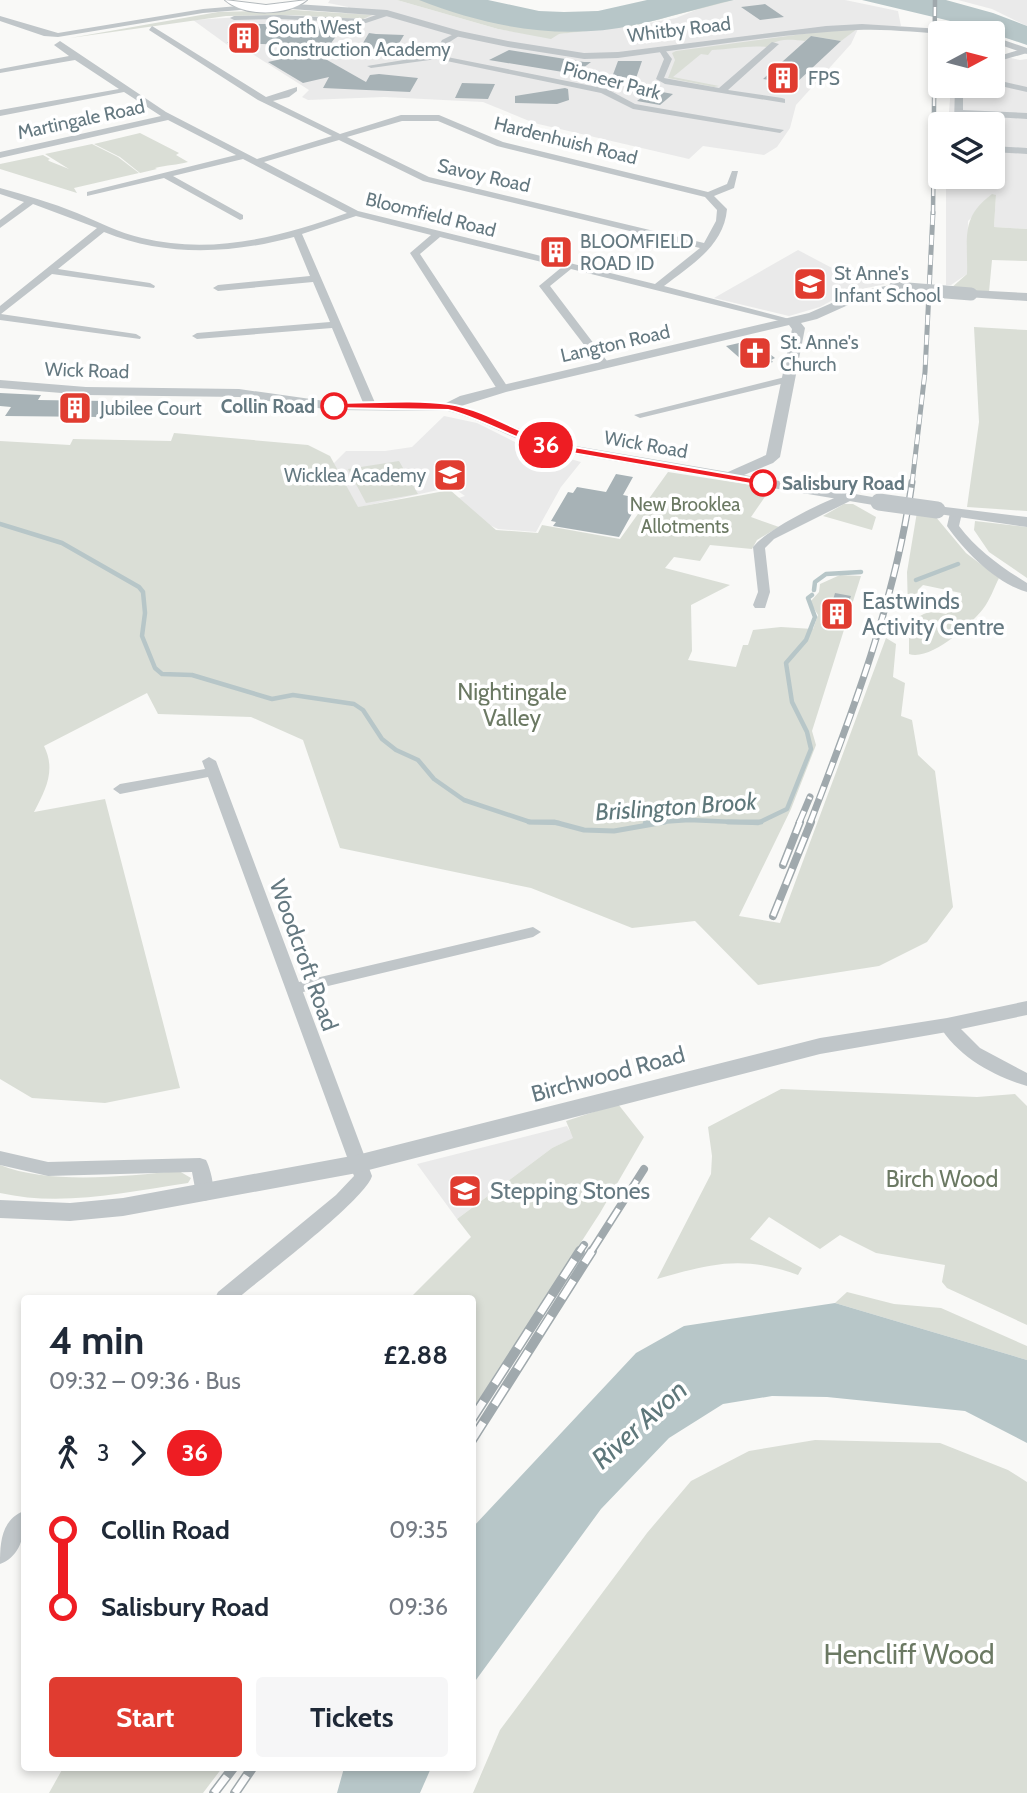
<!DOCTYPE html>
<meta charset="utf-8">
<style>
:root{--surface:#fff;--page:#f6f6f7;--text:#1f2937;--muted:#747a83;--accent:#e03c30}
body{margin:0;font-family:Cabin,sans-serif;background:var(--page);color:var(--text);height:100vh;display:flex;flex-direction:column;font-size:26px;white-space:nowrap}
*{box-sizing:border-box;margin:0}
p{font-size:23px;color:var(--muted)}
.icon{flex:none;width:38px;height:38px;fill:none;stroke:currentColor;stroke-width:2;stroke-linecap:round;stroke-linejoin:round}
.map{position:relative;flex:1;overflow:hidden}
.details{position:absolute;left:21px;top:1295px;width:455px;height:476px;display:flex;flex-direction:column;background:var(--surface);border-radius:7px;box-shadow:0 4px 10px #0003}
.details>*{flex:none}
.badge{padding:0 14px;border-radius:23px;font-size:24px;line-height:46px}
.needle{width:46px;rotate:83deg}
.controls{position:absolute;left:928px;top:21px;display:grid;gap:14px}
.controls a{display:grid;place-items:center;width:77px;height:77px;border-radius:7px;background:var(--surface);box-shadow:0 4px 10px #0003;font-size:35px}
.map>.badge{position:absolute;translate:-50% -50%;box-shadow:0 0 0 4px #fff}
.legs{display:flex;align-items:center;gap:10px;height:77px;padding:0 28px;font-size:23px}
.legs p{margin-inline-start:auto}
.head{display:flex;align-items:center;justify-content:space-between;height:119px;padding:0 28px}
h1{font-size:38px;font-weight:800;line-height:52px}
.button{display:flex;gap:14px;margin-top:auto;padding:14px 28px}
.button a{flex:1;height:80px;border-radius:7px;background:var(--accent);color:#fff;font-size:28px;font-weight:800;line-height:80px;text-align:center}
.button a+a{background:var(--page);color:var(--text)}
ul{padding:0 28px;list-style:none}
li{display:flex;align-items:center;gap:24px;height:77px;font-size:26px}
li i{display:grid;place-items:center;width:10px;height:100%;margin:0 9px;background:currentColor}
li i::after{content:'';width:18px;height:18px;margin:-9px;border:5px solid;border-radius:50%;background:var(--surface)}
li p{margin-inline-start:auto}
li:first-child i{background:linear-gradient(#0000 50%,currentColor 0)}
li:last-child i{background:linear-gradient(currentColor 50%,#0000 0)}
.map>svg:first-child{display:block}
.built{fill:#eaeaea}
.green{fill:#daded6}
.water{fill:#b7c6c8}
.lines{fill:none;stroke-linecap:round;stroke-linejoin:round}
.stream-far1{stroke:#b7c6c8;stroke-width:4.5}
.stream{stroke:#b7c6c8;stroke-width:5}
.building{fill:#a7b2b6}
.primary-casing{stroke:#b4babd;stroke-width:2}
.minor{fill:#c0c6c9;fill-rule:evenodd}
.tertiary{fill:#c0c6c9;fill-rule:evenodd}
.primary{fill:#fff;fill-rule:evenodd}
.rail-far4-casing{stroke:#a0a9ad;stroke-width:4.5}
.rail-far3-casing{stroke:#a0a9ad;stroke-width:5}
.rail-far2-casing{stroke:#a0a9ad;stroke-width:7}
.rail-far1-casing{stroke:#a0a9ad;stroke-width:8}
.rail-casing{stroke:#a0a9ad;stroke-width:10}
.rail-far4{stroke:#fff;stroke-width:2.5;stroke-dasharray:9;stroke-linecap:butt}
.rail-far3{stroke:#fff;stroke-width:3.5;stroke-dasharray:10;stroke-linecap:butt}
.rail-far2{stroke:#fff;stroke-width:4.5;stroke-dasharray:13;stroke-linecap:butt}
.rail-far1{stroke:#fff;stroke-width:5;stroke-dasharray:17;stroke-linecap:butt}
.rail{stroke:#fff;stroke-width:7;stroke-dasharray:21;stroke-linecap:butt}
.tertiary-bridge-far1{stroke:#c0c6c9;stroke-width:13}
.tertiary-bridge{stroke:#c0c6c9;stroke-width:17}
.line-1{fill:#ee1d23;stroke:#fff;stroke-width:2}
.stop-1-dot{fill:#fff;stroke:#ee1d23;stroke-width:3.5}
.labels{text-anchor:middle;stroke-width:7;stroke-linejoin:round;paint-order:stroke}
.far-poi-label{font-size:19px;fill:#657981;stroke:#fff;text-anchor:start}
.far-street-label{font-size:19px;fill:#657981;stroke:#fff}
.far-stop-label{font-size:19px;font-weight:bold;fill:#657981;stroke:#fff;text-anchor:end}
.far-park-label{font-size:19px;fill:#6b7963;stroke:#fff}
.poi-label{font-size:23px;fill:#657981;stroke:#fff;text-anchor:start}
.park-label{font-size:23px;fill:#6b7963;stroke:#fff}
.street-label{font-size:23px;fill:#657981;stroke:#fff}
.water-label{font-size:24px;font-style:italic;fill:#5f787b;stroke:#fff}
.near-water-label{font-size:28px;font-style:italic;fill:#5f787b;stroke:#fff}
.near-park-label{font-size:28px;fill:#6b7963;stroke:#fff}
</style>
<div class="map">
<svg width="1027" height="1793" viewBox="0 0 1027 1793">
<rect width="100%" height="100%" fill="#f9f9f7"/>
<path class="built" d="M330 0H397L498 29 551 38 558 34 633 26 676 18 703 7 735 0H845L898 11 901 26 858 29 851 44 796 105 790 128 777 147 764 155 703 146 689 159 534 123 483 102 384 97 308 100 302 97 309 90 243 48 233 49 193 20 270 15 318 17 348 13V7L328 3Z
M958 0H1027V26L992 9Z
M992 46 999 48 996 55 1020 60 1027 59V229L994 227 996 195 968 221 967 274 951 285H946V177H992V124H948L951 86H992Z
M798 250 832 268 886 284 847 292 820 307 789 316 714 298Z
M444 416 477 423 519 444 581 462 561 487 536 532 498 529 442 503 465 496 452 487 337 512 331 466 346 451H385L412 447Z
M567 1126 574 1138 552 1148 457 1219 417 1164Z"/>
<path class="green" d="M397 0H441L504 19 734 0 633 26 559 34 551 39 498 29Z
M294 10 372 15 363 19 290 15 226 16 70 38 218 12Z
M857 29 841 41 811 36 805 41C791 39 778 38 767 47 749 45 731 49 712 50L708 55 701 54 673 77 719 86 714 87 668 78 675 60 672 53 676 51 832 30Z
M140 133 179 153 176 155 188 162C177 165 167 165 155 168L157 169 140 173 120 157 94 144Z
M92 144 118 157 139 173 74 188 77 193 0 169V164L43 155 50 159 48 160 49 161 69 169 45 154Z
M992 194 996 195 994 227 1027 229V261L992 260 989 292 950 289 967 274C968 237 960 218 992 194Z
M974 327 1027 330V511L967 507 979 422Z
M174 433 308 445 330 456 358 507 450 490 496 530 538 533 542 525 620 539 668 472 771 488 751 517 779 527 757 540 752 549 710 545 700 561 674 557 665 568 730 585 691 605 692 651 688 660 736 667 743 645H748L753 630 781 627 813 629 818 615 810 602 819 592 820 584 840 575 861 576 812 731 816 745 791 809 739 916 780 923 886 638 896 644 893 677 905 683 901 716 912 720 918 755 935 771 953 907 927 942 879 966 758 985 695 921 632 928 531 888 340 848 303 740 251 717 158 714 147 693 44 746C56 770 46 789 34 812L105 799 180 1088 105 1103 32 1098 0 1079V441L70 445 73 439 171 441Z
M399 461 418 494 366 503 348 469Z
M844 504H853L876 517 872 530 823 516Z
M917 512 935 516 966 553 999 578C994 588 990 600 983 609 970 625 931 661 909 654V626C922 612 928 610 946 614L959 604 961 593 923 585 919 589 913 607 908 610 907 572Z
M975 521 1027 527V578L989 552 974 530Z
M781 1089 977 1097 1015 1094 1027 1106V1325L947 1288 942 1282 945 1265 876 1253 840 1235 820 1249 769 1217 750 1239 802 1268 798 1275C743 1255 712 1263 657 1279L711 1174 712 1156 708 1127Z
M618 1104 644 1137 600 1213 473 1409 472 1298H410L471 1237 457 1219 552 1148 573 1138 566 1121Z
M0 1165C50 1185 126 1176 179 1171L191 1178 188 1183C126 1192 62 1207 0 1193Z
M847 1292 894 1304 941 1308 1027 1346V1360L835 1303Z
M815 1440 940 1443 1008 1470 1027 1482V1793H473L500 1730 647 1533 691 1481 749 1451Z
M63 1768H222L203 1793H49Z"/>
<path class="water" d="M419 0H488L539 11 564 12 598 11 647 0H734C701 7 668 18 635 25 561 41 488 27 419 0Z
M862 0H946L993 13 1027 26V45L967 25Z
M835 1303 1027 1360V1443L965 1411 827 1397 772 1396 723 1404 669 1438 601 1509 473 1684V1527L636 1353 684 1326Z
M344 1768H431L420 1793H337Z"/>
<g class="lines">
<path class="stream-far1" d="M0 524 62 543 139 587 143 592 145 613 142 636 155 668 162 674 192 675 272 699 293 695 354 704 363 710 382 739 396 750 418 760 434 779 464 800 530 822 559 823
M916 580 958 564
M814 590 815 582 826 574 861 572
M645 823 689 820 758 823 787 809 811 749 807 732 792 702 786 663 806 640 815 617 808 598 812 595"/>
<path class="stream" d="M529 822H554L584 830 614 831 665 822
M728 822H761"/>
</g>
<path class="building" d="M765 4 784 17 760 20 741 7Z
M243 24H268L342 28 329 46 227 43Z
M369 33 376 34 404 35 395 50 360 48Z
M811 36 841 41 795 84 763 79Z
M509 50 584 62H591L575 74 489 60Z
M313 52 366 82 370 75 379 74 418 78 410 92 323 88 329 77 303 83 268 62Z
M618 61H642L634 84 611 80Z
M462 83 495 84 488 99 455 98Z
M565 88 568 89 569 100 557 104 515 103V96Z
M651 90 673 94 660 105 637 101Z
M752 340 775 358 771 360 773 362 751 368 726 346Z
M0 393 41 395 38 400 106 401 100 417 5 416 11 407 0 406Z
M616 474 633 477 623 495 637 498 631 510H634L619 537 553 526 556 522 551 521 568 492 573 493 577 487 606 492Z
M835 593 851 596 842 622 827 620Z"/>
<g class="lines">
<defs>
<path id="primary" d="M225 0 266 5 307 0C288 16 244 17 225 0Z"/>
</defs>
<use href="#primary" class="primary-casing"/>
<path class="minor" d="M250 5 253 9 203 13 58 37 44 36 0 21V16L58 33 203 9Z
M387 11 390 15 366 23 280 19 234 20 230 18 234 16 280 15 365 19Z
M152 26 266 97 297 87V91L289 97 273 101 340 134 401 115H439L503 142 708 192 727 184 732 171H738L734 188 714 196 727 209C724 246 691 265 664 286L797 321 792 324 571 269 550 286 610 365 605 368 601 367 539 286 562 267 440 237 420 254 509 389 503 392 497 389 410 253 431 235 356 216 302 234 376 405 374 407 364 405 332 328 197 339 192 336 197 333 330 322 313 282 218 291 213 288 218 285 310 276 294 237C230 254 166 257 104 232L58 269 150 283 155 286 154 288 52 274 1 314 136 334 141 337 140 339 0 320V306L97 228 33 204 0 228V220L24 202 0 194V188C26 195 52 203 77 213 99 222 119 233 142 238 212 255 281 237 347 213L243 159 173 176 243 215V219L240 220 164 178 87 196V192L236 155 168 120 0 158V152L161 116 124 92 0 116V110L119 89 75 60 0 73V69L69 56 54 45 60 41 166 112 257 159 332 136 258 100 149 30ZM402 121H438L497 146 705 197 717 210 716 221 704 243 429 177 347 137ZM339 140 423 181 700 248 655 284 358 211 264 162Z
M458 32 462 34 448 43 442 56 607 89 635 104 784 130 780 133 633 109 601 93 437 59 371 68 367 66 434 55 442 40Z
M772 42 779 44 728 90 782 98 785 99V103L665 84 656 79 664 59 657 47H663L672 59 664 78 719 88Z
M1022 49H1027V53L992 63V58Z
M992 79 1027 87V92L992 84Z
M955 86H963V110L1027 113V119L963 115 962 124H954Z
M992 146 1027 148V154L992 152Z
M950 177H959L960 179 955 182Z
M789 376 794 379 793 381 640 418 634 415Z
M848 493 854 497 852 500 774 539 765 548 770 592 765 608H755L753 605 758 592 753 547C767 529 825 500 848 493Z
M956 509 962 513 959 526C977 550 1001 567 1027 583V592C996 583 965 552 947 526L950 513Z
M209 757 216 761 299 982 533 927 541 932 533 937 303 992 372 1176C365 1200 263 1277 238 1298H215L218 1292 336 1195 354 1176 208 777 120 794 113 789 120 784 205 769 202 761Z
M947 1019 953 1021 980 1048 1027 1073V1086C993 1076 957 1056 939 1025L941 1021Z
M0 1151 48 1162 200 1158 206 1160C211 1170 216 1190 211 1199L204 1201 197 1199 192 1172 48 1176 0 1165Z
M24 1511C26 1531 22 1556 0 1564 0 1543 1 1520 24 1511Z"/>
<path class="tertiary" d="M280 3 387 10 460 31 508 41 584 53 618 52 826 26 862 24 958 30 963 33C929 35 893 28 857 30 777 34 697 48 618 58L584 59 508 47 455 36 386 16 277 8 275 6Z
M992 36 1027 48V54L992 42Z
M895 284 899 285V291L866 297 817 319 801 323 805 328 780 457 773 463 744 475 884 499 886 502 884 505 879 506 549 450C514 441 483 420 448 411L332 410 239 397 86 395 0 388V380L86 387 239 389 332 402 446 403 460 396 503 385 809 313 857 292ZM789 325 792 329 766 455 728 472 552 442 461 406 506 392Z
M971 290 1027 293V301L967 297V291Z
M937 506 1027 517V527L932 513 930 510 932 507Z
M1027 1001V1015L947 1032 820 1054 357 1173 123 1216 70 1221 0 1218V1200L70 1203 123 1198 357 1155 820 1038 947 1018Z"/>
<use href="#primary" class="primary"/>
<defs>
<path id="rail-far4" d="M933 214 935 0"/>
<path id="rail-far3" d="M912 484 925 372 933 212"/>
<path id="rail-far2" d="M799 823 810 797
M810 823C852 714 896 599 912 482"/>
<path id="rail-far1" d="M783 865 800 822
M773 916 811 822
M579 1252 584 1245
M591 1252 644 1169"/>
<path id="rail" d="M472 1419 580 1251
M472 1440 592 1251
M214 1793 233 1768
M235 1793 252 1768"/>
</defs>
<use href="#rail-far4" class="rail-far4-casing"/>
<use href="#rail-far3" class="rail-far3-casing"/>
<use href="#rail-far2" class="rail-far2-casing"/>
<use href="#rail-far1" class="rail-far1-casing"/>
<use href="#rail" class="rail-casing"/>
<use href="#rail-far4" class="rail-far4"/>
<use href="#rail-far3" class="rail-far3"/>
<use href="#rail-far2" class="rail-far2"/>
<use href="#rail-far1" class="rail-far1"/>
<use href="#rail" class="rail"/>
<path class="tertiary-bridge-far1" d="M895 288 971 294"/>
<path class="tertiary-bridge" d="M879 502 937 510"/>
</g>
<path class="line-1" d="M334 403C371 403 412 399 449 404 484 409 517 432 551 443L763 480 768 483 763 486 549 449C514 439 483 419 448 410L330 408 329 406Z"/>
<defs>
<symbol id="building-square" viewBox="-11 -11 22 22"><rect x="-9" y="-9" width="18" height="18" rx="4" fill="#e03c30" stroke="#fff"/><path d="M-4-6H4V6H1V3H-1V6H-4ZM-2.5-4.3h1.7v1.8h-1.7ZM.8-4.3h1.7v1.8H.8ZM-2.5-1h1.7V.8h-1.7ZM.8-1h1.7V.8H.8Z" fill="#fff"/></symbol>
<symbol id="school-square" viewBox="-11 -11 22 22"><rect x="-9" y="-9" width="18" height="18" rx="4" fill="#e03c30" stroke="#fff"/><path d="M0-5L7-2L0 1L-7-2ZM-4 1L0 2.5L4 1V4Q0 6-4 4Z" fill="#fff"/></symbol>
<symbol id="church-square" viewBox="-11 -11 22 22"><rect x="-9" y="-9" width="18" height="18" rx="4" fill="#e03c30" stroke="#fff"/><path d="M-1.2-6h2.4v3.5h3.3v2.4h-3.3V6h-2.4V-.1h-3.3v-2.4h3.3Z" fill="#fff"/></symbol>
</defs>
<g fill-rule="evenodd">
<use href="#building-square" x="225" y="19" width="38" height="38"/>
<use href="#building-square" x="764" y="59" width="38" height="38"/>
<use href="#building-square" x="537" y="233" width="38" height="38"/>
<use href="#school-square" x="791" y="265" width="38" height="38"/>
<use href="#church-square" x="736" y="334" width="38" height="38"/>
<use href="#building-square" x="56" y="389" width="38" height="38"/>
<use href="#school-square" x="431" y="456" width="38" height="38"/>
<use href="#building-square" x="818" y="595" width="38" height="38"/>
<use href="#school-square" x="446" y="1172" width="38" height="38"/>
</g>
<g class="stop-1-dot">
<circle cx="334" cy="406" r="12"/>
<circle cx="763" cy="483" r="12"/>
</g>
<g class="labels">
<g class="far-poi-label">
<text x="268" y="34">South West<tspan x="268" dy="22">Construction Academy</tspan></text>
<text x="808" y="85">FPS</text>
<text x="580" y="248">BLOOMFIELD<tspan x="580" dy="22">ROAD ID</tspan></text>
<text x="834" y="280">St Anne's<tspan x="834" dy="22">Infant School</tspan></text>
<text x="780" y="349">St. Anne's<tspan x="780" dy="22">Church</tspan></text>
<text x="100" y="415">Jubilee Court</text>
<text x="426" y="482" text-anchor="end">Wicklea Academy</text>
</g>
<g class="far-street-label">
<text transform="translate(679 29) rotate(-7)" y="7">Whitby Road</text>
<text transform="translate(612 80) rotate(15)" y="7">Pioneer Park</text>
<text transform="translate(81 119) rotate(-12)" y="7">Martingale Road</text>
<text transform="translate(566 140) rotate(14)" y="7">Hardenhuish Road</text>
<text transform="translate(484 175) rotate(13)" y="7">Savoy Road</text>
<text transform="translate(431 214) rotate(14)" y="7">Bloomfield Road</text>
<text transform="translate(615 343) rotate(-13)" y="7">Langton Road</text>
<text transform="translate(87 370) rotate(2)" y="7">Wick Road</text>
<text transform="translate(646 444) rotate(10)" y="7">Wick Road</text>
</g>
<g class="far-stop-label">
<text x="315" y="413">Collin Road</text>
<text x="782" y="490" text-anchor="start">Salisbury Road</text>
</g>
<g class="far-park-label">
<text x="685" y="511">New Brooklea<tspan x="685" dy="22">Allotments</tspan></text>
</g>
<g class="poi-label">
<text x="862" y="609">Eastwinds<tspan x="862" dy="26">Activity Centre</tspan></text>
<text x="490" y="1199">Stepping Stones</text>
</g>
<g class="park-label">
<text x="512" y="700">Nightingale<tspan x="512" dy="26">Valley</tspan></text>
<text x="942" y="1187">Birch Wood</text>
</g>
<g class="street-label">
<text transform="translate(304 955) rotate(70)" y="8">Woodcroft Road</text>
<text transform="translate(608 1074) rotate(-15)" y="8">Birchwood Road</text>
</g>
<g class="water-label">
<text transform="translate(676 807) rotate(-4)" y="8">Brislington Brook</text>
</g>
<g class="near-water-label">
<text transform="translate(639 1424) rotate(-42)" y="10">River Avon</text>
</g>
<g class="near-park-label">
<text x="909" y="1664">Hencliff Wood</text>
</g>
</g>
</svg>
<div class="controls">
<a><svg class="needle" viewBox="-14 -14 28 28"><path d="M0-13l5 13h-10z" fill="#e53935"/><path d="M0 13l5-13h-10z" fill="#747a83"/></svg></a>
<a><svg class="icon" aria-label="layers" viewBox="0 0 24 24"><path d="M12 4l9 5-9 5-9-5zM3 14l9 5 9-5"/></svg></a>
</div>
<b class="badge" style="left:546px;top:445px;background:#ee1d23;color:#fff">36</b>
<section class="details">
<div class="head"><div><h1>4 min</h1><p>09:32 – 09:36 · Bus</p></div><b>£2.88</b></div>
<div class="legs"><svg class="icon" aria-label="walk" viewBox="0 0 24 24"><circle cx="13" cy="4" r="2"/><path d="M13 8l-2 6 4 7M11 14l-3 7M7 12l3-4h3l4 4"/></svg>3<svg class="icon" aria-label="forward" viewBox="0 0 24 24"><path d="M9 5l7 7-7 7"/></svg><b class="badge" style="background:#ee1d23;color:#fff">36</b></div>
<ul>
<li><i style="color:#ee1d23"></i><b>Collin Road</b><p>09:35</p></li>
<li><i style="color:#ee1d23"></i><b>Salisbury Road</b><p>09:36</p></li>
</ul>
<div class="button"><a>Start</a><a>Tickets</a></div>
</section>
</div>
